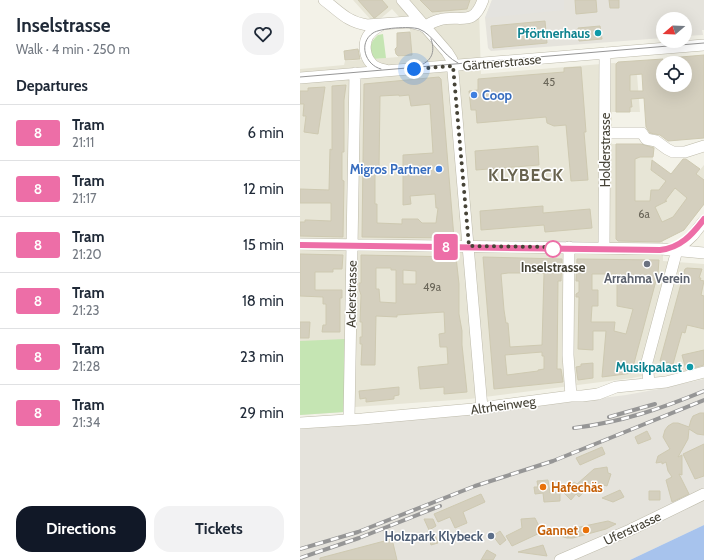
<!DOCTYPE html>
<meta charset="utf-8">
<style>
:root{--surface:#fff;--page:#f2f2f3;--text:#1f2937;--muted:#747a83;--line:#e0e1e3;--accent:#111827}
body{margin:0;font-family:Cabin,sans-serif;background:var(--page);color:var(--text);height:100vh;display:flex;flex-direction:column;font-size:15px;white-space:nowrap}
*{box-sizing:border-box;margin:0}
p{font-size:13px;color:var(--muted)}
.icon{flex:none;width:22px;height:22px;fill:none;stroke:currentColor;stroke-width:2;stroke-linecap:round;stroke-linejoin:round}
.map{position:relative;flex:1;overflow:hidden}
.side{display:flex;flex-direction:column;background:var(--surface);width:300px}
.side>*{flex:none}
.badge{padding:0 8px;border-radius:3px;font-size:14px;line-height:26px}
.needle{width:26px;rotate:251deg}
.tools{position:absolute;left:356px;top:12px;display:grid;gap:8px}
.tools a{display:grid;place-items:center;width:36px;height:36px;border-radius:50%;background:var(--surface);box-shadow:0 4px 16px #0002;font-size:20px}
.you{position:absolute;width:20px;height:20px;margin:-10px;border:3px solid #fff;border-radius:50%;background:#1a73e8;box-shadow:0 0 0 6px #1a73e833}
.map>.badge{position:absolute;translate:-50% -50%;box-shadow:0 0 0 2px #fff}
h2{padding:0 16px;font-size:15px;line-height:36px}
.round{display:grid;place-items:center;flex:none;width:42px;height:42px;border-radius:16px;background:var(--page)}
.overview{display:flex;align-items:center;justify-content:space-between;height:68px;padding:0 16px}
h1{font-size:19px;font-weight:800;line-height:30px}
.action{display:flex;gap:8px;margin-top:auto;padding:8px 16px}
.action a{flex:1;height:46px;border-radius:16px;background:var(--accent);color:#fff;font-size:16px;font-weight:800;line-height:46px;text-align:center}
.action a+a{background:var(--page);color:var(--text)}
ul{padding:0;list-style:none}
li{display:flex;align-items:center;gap:12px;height:56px;padding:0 16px;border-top:1px solid var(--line)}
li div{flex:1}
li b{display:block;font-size:15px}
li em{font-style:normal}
li .badge{min-width:44px;font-weight:700;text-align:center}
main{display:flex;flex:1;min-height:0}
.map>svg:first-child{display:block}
.residential{fill:#e7e5d6}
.industrial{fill:#e5e3dc}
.green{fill:#c5e5b3}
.parking{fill:#e4e3df}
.water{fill:#a7c3ed}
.building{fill:#d4cfbe;stroke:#cec9b1;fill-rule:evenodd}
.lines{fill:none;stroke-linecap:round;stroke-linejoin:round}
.minor-casing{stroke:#bebbab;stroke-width:12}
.minor{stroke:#fff;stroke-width:11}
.tram{stroke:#969696;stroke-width:1}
.rail-casing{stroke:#969696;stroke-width:4}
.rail{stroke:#fff;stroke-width:2.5;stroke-dasharray:8;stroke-linecap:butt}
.line-casing{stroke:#fff;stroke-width:9}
.line{stroke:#ed6ea7;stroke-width:6}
.walk{stroke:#464337;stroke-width:4;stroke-dasharray:0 7.2}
.culture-dot{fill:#0f9aa8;stroke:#fff;stroke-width:1.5}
.shop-dot{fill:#3f7fe0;stroke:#fff;stroke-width:1.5}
.stop-dot{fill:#fff;stroke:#ed6ea7;stroke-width:2}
.worship-dot{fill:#6b7280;stroke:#fff;stroke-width:1.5}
.food-dot{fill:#e8710a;stroke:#fff;stroke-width:1.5}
.service-dot{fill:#5c6f8a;stroke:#fff;stroke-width:1.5}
.labels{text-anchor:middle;stroke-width:3;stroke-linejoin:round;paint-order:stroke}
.number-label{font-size:11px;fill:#6a6659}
.culture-label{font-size:13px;font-weight:bold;fill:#0d838f;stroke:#fff;text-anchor:end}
.street-label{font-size:13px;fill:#464337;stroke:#fff}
.shop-label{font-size:13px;font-weight:bold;fill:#366cbe;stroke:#fff;text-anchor:start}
.stop-label{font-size:13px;font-weight:bold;fill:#464337;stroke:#fff}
.worship-label{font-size:13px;font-weight:bold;fill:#5b616d;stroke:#fff}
.food-label{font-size:13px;font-weight:bold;fill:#c56008;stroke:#fff;text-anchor:start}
.service-label{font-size:13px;font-weight:bold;fill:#4e5e75;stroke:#fff;text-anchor:end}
.district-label{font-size:17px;font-weight:bold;letter-spacing:1px;fill:#68634f;stroke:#fff}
</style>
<main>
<section class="side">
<div class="overview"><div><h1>Inselstrasse</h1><p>Walk · 4 min · 250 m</p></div><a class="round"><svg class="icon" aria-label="heart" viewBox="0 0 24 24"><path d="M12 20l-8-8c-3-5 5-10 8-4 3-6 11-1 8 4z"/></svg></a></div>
<h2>Departures</h2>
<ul>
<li><span class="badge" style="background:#ed6ea7;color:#fff">8</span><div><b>Tram</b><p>21:11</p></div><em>6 min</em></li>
<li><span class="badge" style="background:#ed6ea7;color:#fff">8</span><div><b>Tram</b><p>21:17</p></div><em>12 min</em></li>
<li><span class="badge" style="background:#ed6ea7;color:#fff">8</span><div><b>Tram</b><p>21:20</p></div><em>15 min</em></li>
<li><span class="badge" style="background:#ed6ea7;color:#fff">8</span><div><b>Tram</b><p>21:23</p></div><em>18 min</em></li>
<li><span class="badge" style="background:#ed6ea7;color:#fff">8</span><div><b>Tram</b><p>21:28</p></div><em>23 min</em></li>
<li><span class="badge" style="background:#ed6ea7;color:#fff">8</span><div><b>Tram</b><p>21:34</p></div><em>29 min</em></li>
</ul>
<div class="action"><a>Directions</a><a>Tickets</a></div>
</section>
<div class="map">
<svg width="404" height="560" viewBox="0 0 404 560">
<rect width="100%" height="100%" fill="#f3f2e8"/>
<path class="residential" d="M53 0H183L179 10 181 74 350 60 351 73 337 75 340 112H312V144H355L351 170 381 193 404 165V205L384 230 363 241V261L404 264V367L385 371H370L332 378 169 399 55 407 44 412 0 415V69L44 65 45 61 99 57 112 54 110 29 92 9 80 19 71 20Z"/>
<path class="industrial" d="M192 0H404V30H402L403 35 385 36V19H363V38L191 51 188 48 185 18Z
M404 379V525L330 560H0V429L174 414 326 395 359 389Z"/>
<path class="green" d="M83 34 86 58 73 59C69 48 69 43 78 35Z
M45 339 44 412 0 415V341Z"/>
<path class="parking" d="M192 0H264V10L185 18Z
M197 240 279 241V244L197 243Z"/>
<path class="water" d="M404 525V560H330Z"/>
<path class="building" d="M58 0H82L88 7 76 17 74 18Z
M120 0H170L167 9 132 12Z
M275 0H296L297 12 276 14Z
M309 0H319V8H310Z
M245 21 247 43 193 48 191 26Z
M300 26 302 39 279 41 278 28Z
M110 32 112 55 98 56 96 54 95 49 97 47V33Z
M58 49 60 59 45 60 44 51Z
M404 55V138L368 141 360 135 350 133 346 127 344 98 331 99 332 107H330V112H316V64L318 62 363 59V85H385V63H369V58ZM342 74 343 91H330V75Z
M281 67 286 132H284L288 180 271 181 266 125 254 126 247 123 246 117 177 123 176 110H171L169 91 178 90V79L264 72V68Z
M139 77 141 79 154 238 62 237 64 84ZM99 95V96L109 95 111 106 130 104 133 153 103 155V205L111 204 110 196 135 194 136 208H138L136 223H122L118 219H102V224L77 223V204H75V170H79L80 96Z
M46 85 44 100V152H42V180L44 181 43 237 0 236V222H5V220H7L31 221V203H0V189L29 190 30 149 32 150V86Z
M25 87 18 134 4 132 6 116H3L4 104H0V91H8V88Z
M316 144H341L354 148 353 157H340L335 159V201H350L351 190H359L366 181 351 170 352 160 371 174 383 159H386L400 169 396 174 404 180V204L384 230 360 242 318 241 316 239ZM375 188 387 198 373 217 362 222 355 207 367 201H365Z
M238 146 239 165 176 170 175 151Z
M243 206V213L290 209 292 228 245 232 244 225 181 230 180 211Z
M0 254 43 255 42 269H33V272H15V290H42V298H40V332H22L23 325H26V304H23V297L0 296Z
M61 255 156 257 159 284V314L162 331V345L167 392 144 394V387L120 389 118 367 148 364 147 347H140L139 334 145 333 144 312 97 315V317L76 316 75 365H61L62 344H60V337H62V322H60L61 295 59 289V283H61ZM76 268H91V270H96V303L80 302 79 289H76ZM103 270 116 271V284H103Z
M183 257 262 259 261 281H258L257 369H261L263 382 194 389ZM208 273H244L242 345 210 347 208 323H206L204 310 201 274ZM242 352V356H244V369L238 370V371L207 375 205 355Z
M277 259 359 260 358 273 333 367H334L333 373 302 377 306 331H293V350L278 349 279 297H276V294L279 292V281H276ZM292 274H317V306L333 309 326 334 314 331 315 322H291L292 306H298V290H292Z
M387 268 402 269 399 278H401L400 280 404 281 401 295 404 296V329L387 325 385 333 382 332 373 364 360 361 385 269Z
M0 322H10L9 338H0Z
M404 350V365L386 370 382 355Z
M293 363V378L278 380 276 367 281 366V364Z
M99 387V395L94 396V399L66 402V398L60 399 59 391Z
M400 413H404V435L397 434 389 429 388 439 378 457 382 455V475L379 474 389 494 372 502 366 480 372 477 368 471 366 462 362 464V462L356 463 358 456 370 449 363 437 365 430 368 426 373 423H378L389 427 391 420 393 416Z
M347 431 351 439 338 444 335 437Z
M404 444V476L395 479 383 454Z
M302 447 305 454 280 465 276 458Z
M307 467 308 473 311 474 307 486 295 483 291 486 290 485 279 497 276 494 271 500 264 493 274 482 277 484 294 469Z
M248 480 250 493 260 492V501L244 502 243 493 235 494 234 487H238L237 481Z
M320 490 324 497 313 502 302 498Z
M349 491H360V500H349Z
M181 494 185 502 163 512 167 523 155 528 150 517 138 522 134 514Z
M235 518 242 532 212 546 206 536 222 528 221 519Z
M124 519H133L136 526 129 530Z
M308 521 316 524 306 529 273 538H267L260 536 267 531 275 528Z
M200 531 206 540 200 545 193 536Z
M135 535 138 543 131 545 129 537Z
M92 539 97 560H20V558Z
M243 545 247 556 218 552Z
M187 550 196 555 193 560H181Z"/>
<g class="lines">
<defs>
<path id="minor" d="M24 0C39 11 47 22 67 25L109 22 124 26
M102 0 147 52 152 60 182 408
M83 24C77 27 71 31 68 36 63 44 65 57 71 63 74 67 80 69 85 70
M124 27C129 24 134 21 139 20 161 14 173 28 183 0
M0 78 404 45
M305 133H342L346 139 356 141 367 149 373 152H385L404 146
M0 244 361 249 404 253
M269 247 268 355 271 396
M304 248 305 53
M349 383 347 362 377 250 393 235 404 221
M49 419 55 73
M0 423 62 419 173 409 271 396H282L298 394 316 387 366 382 404 372
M260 560 330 530 404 494"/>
</defs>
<use href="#minor" class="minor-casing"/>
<use href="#minor" class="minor"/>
<path class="tram" d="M121 65C133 60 135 50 131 39
M81 69C65 65 58 43 73 33 80 28 110 26 119 29 133 34 142 55 158 63
M0 77 404 43
M0 245 359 251C380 248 392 235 404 219"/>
<defs>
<path id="rail" d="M309 417 355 404
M274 428C322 422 360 409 404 391
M0 549 58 532 175 486 253 461 404 400
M0 558 59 538 140 506"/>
</defs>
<use href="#rail" class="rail-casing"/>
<use href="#rail" class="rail"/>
</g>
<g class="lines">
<defs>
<path id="line" d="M0 245 360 250C380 248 392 235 404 219"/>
</defs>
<use href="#line" class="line-casing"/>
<use href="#line" class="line"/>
<path class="walk" d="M114 69 153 66 169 246 253 247V249"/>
</g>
<g class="culture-dot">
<circle cx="298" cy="33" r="4"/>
<circle cx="390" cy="367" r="4"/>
</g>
<g class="shop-dot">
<circle cx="174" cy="95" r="4"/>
<circle cx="139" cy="169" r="4"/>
</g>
<circle class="stop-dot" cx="253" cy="249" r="8"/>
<circle class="worship-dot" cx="347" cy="264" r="4"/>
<g class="food-dot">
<circle cx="243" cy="487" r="4"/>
<circle cx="286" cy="530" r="4"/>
</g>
<circle class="service-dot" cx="191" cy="536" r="4"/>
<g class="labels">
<g class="number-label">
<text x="249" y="86">45</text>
<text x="344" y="218">6a</text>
<text x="132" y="291">49a</text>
</g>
<g class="culture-label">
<text x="290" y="38">Pförtnerhaus</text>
<text x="382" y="372">Musikpalast</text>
</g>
<g class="street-label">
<text transform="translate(202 62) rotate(-5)" y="5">Gärtnerstrasse</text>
<text transform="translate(305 150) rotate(-90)" y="5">Holderstrasse</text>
<text transform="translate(51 294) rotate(-89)" y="5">Ackerstrasse</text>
<text transform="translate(203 405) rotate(-8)" y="5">Altrheinweg</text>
<text transform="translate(332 528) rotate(-25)" y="5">Uferstrasse</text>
</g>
<g class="shop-label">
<text x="182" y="100">Coop</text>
<text x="131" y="174" text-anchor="end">Migros Partner</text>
</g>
<g class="stop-label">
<text x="253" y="272">Inselstrasse</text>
</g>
<g class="worship-label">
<text x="347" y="283">Arrahma Verein</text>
</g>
<g class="food-label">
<text x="251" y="492">Hafechäs</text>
<text x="278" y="535" text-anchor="end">Gannet</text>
</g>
<g class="service-label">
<text x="183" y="541">Holzpark Klybeck</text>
</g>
<g class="district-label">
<text x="226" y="181">KLYBECK</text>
</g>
</g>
</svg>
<div class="tools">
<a><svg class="needle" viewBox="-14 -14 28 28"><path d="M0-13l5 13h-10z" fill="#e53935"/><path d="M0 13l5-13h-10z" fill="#747a83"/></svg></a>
<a><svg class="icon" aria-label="locate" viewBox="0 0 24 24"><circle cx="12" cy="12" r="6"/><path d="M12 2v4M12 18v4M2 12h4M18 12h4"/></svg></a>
</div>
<div class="you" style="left:114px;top:69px"></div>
<b class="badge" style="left:146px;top:247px;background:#ed6ea7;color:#fff">8</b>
</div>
</main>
